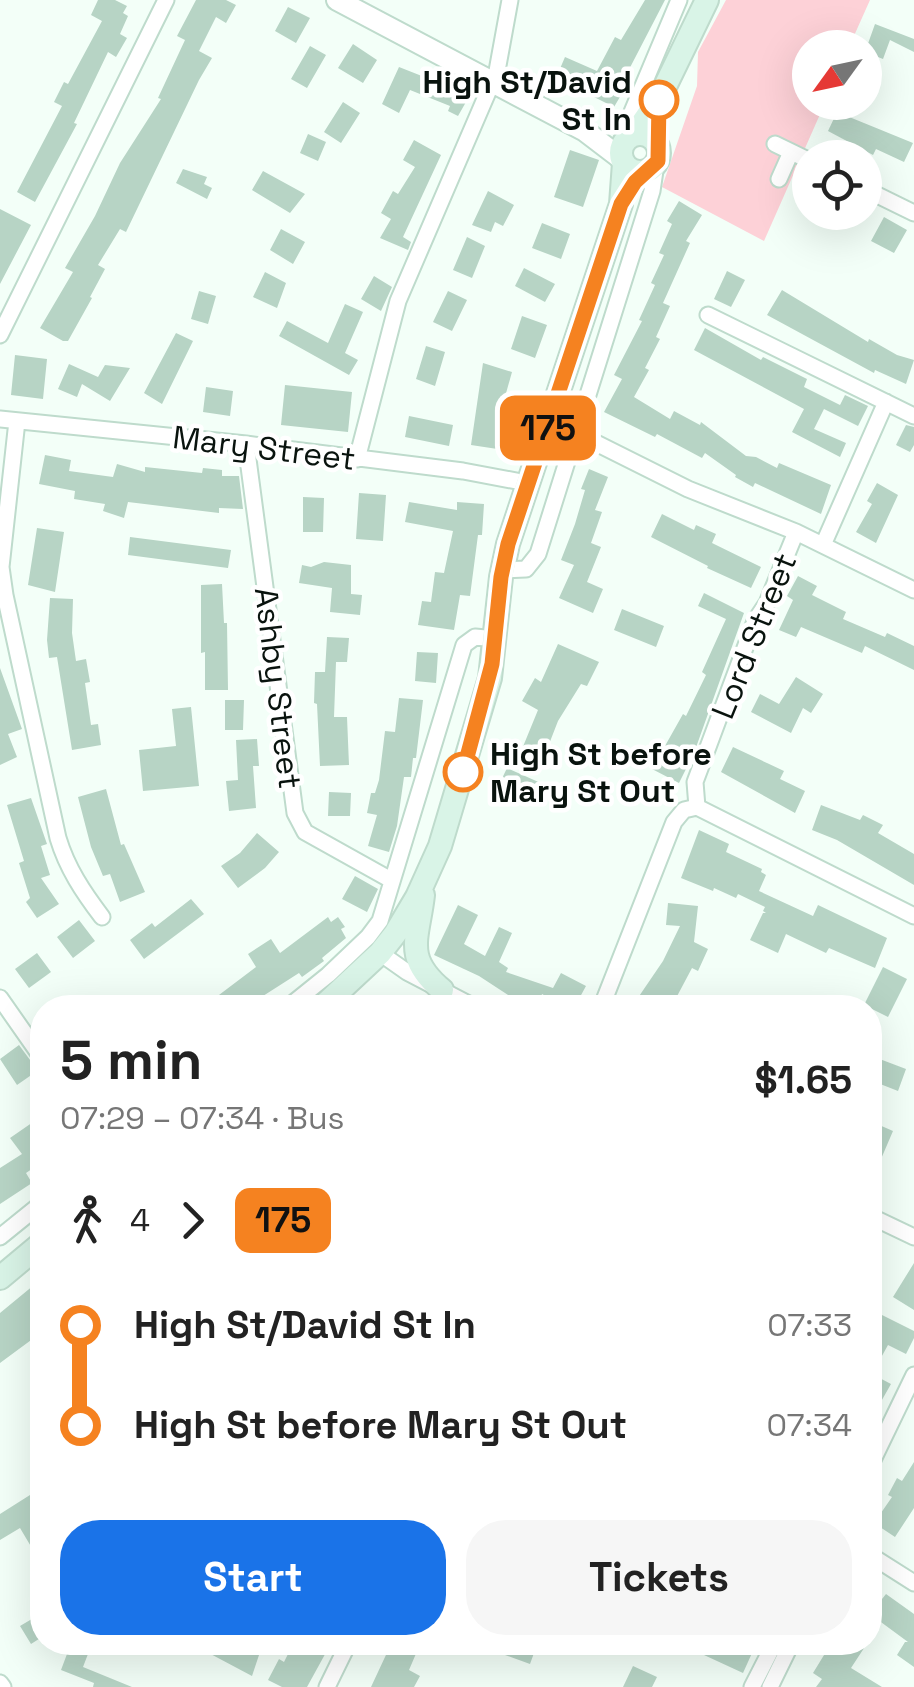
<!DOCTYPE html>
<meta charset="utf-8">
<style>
:root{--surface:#fff;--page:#f6f6f6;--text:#222;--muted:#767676;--accent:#1a73e8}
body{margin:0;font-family:"Space Grotesk",sans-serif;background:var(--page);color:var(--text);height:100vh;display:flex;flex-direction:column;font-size:38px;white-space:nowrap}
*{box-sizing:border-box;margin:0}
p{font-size:32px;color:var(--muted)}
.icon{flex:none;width:55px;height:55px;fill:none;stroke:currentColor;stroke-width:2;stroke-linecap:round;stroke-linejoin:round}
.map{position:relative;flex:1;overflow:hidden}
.side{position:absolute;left:30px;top:995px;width:852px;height:660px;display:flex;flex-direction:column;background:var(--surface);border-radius:40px;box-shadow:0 10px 40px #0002}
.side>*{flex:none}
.badge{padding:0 20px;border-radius:15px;font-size:35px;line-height:65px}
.needle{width:65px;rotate:237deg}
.tools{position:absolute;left:792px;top:30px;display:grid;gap:20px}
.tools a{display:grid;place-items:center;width:90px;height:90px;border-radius:50%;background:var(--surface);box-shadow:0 10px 40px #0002;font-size:50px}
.map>.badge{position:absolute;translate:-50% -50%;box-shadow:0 0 0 5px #fff}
.legs{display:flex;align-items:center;gap:15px;height:110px;padding:0 30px;font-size:32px}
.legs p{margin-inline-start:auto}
.overview{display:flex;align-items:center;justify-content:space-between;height:170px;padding:0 30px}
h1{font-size:55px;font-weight:700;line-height:75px}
.primary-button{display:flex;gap:20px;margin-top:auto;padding:20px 30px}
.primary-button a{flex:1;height:115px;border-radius:40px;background:var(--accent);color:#fff;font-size:40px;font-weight:700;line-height:115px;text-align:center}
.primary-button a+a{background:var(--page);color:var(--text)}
ul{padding:0 30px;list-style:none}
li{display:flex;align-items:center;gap:35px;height:100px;font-size:38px}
li i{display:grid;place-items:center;width:15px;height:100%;margin:0 12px;background:currentColor}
li i::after{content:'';width:25px;height:25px;margin:-12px;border:8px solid;border-radius:50%;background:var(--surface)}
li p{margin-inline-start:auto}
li:first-child i{background:linear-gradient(#0000 50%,currentColor 0)}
li:last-child i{background:linear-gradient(currentColor 50%,#0000 0)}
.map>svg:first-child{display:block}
.green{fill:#fdd1d7}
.building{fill:#b7d4c5}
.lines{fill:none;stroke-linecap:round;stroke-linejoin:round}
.minor-casing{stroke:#bedbcc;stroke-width:19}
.tertiary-casing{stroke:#bedbcc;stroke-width:24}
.secondary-casing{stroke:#bedbcc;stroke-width:26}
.minor{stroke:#fff;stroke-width:15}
.tertiary{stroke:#fff;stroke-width:20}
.secondary{stroke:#d9f4e7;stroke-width:22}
.line-1-casing{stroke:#fff;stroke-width:22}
.line-1{stroke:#f58220;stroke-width:15}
.stop-1-dot{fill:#fff;stroke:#f58220;stroke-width:5}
.labels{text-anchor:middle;stroke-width:9;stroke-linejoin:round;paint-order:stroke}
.stop-label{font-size:32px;font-weight:bold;fill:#09130e;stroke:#fff;text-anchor:end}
.street-label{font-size:32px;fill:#09130e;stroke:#fff}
</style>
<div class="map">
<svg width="914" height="1687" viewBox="0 0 914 1687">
<rect width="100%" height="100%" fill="#f3fff8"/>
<path class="green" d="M726 0H870L849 47 810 48V102L825 103 764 241 662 187 697 86 698 52Z"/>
<path class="building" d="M98 0H115L127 6 123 13 128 16 120 34 127 38 116 57 108 52 74 123 77 124 35 202 17 192 62 106 54 102 64 82 68 84 102 21 91 15Z
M196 0H226L236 5 226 23 216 17 199 51 212 58 199 80 126 232 120 229 98 265 105 269 90 297 92 298 68 341H63L40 328 73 272 65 268 95 216 120 163 161 99 158 98 185 40 177 36Z
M645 0H665L622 83 627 85 614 107 556 78 565 57 597 71 615 37 621 40Z
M288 7 310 18 296 43 275 31Z
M875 24 914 39V52L890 40 883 59 865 52Z
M353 44 377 60 363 83 338 68Z
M310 46 326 55 307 88 291 79Z
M399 67 470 95 458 116 448 111 450 106 410 90 399 113 382 104Z
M343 102 360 113 341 143 324 132Z
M837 112 913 143 904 162 876 149 873 155 828 131Z
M308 134 326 142 318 161 300 153Z
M414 140 441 155 403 237 411 242 408 250 380 238 391 219 381 213 393 191 398 194 415 167 403 160Z
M570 150 599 160 583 207 554 197Z
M183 169 207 177 204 184 212 188 207 199 176 183Z
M263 171 305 194 290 213 252 190Z
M488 191 514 205 503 226 495 222 491 232 472 225Z
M679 201 702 215 686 241 690 243 663 303 670 306 656 337 660 339 645 368 649 370 634 397 670 419 674 411 700 425 701 422 746 456 756 457 777 468 779 463 831 485 821 514 755 483 753 487 735 477 736 475 705 453 702 458 657 434 655 437 604 412 622 379 614 375 642 321 639 320 655 285 651 283 664 255 659 253 672 224 667 221Z
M0 209 31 225 0 284Z
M884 217 907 230 894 253 871 241Z
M542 223 570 234 561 259 532 248Z
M281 229 305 242 293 264 270 250Z
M467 237 485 246 472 278 453 270Z
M524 268 555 284 545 302 515 286Z
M727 271 745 280 731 307 714 299Z
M265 272 286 283 277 308 253 297Z
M374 276 392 287 381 311 361 299Z
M782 290 868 342 869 339 897 355 914 360 906 384 875 370 874 373 767 315Z
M199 291 216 296 208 324 191 319Z
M448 291 467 300 452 331 433 322Z
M345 304 363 312 345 353 358 360 349 375 279 336 287 321 328 343Z
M522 316 547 325 535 358 511 349Z
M705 328 761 360 763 357 807 379 804 387 840 405 845 395 868 406 858 426 824 409 814 429 846 443 840 457 792 432 804 409 694 350Z
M176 333 193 341 162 404 144 393Z
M426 346 445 352 435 386 416 379Z
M15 355 47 359 43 399 11 395Z
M483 363 512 372 501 411 510 412 504 450 471 445Z
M69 364 98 377 105 365 130 368 110 401 82 384 77 397 58 389Z
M285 385 352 392 348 432 281 425Z
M206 387 233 391 230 416 203 412Z
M409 416 453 425 449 446 405 437Z
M906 425 914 427V445L910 452 896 445Z
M45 455 71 460 69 471 113 477 117 464 145 472V467L202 473 203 468 222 470V476H239L243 509 219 508V513L128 502 124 518 103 511 105 504 74 499 75 491 39 484Z
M589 469 608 477 595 510 602 512 591 543 601 547 587 582 603 589 593 613 559 598 574 565 561 560 575 524 585 490 581 489Z
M877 483 898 495 876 543 856 532 872 504 867 501Z
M359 493 386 495 383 541 356 539Z
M303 497 324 498 323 532H303Z
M409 502 457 510V502L484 504 482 535H478L470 596 460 595 454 630 418 625 422 601 431 602 435 572 444 573 453 531 405 522Z
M662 514 694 530 696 525 716 534 712 543 761 567 751 588 707 568 708 566 651 537Z
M37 528 64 532 55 592 28 585Z
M130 537 231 550 228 568 128 555Z
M324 562 351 565V594L362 595 360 615 330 612 332 588 299 583 302 565 311 567Z
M798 576 817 586 812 595 846 612 843 619 885 637 887 633 914 646V670L865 646 862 653 801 627 796 637 779 630 793 600 787 596Z
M222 584 224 623H227L228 690H205V652L201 653V585Z
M704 593 744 613 694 753 679 783 652 769 683 714 686 716 706 675 702 672 726 619 698 606Z
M50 598 73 599 72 633 76 661 86 659 90 682 85 683 91 725 98 724 101 745 72 750 57 657 49 658 47 640Z
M622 609 664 626 656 647 614 630Z
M327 637 349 638 347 662H336L334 717H347L349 765 320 766 317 704 314 703 315 672H325Z
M558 644 599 662 587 686 581 684 558 721 544 757 522 749 538 710 522 701 535 678 541 682Z
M417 652 438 653 436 683 415 681Z
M0 668 22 729 8 734 17 757 0 765Z
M796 677 823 694 811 713 803 708 791 733 751 712 760 694 779 704Z
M399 698 423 700 416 758H413L411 777H404L397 826 389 852 368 846 377 815 367 813 371 793H375L379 780 385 731 395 732Z
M225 700H244L243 730H225Z
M191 707 199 786 143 791 139 750 176 746 172 709Z
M257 739 259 766H253L256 808 229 811 226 781 238 780 236 740Z
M733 747 784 771 780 779 805 791 795 813 721 772Z
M507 768 543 784 534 806 497 789Z
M106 789 121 845 124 844 145 892 120 902 110 874 103 876 91 847 78 797Z
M329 792 351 793 350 816H328Z
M31 798 47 844 41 846 50 875 41 878 59 904 37 918 26 902 30 898 19 863 24 861 7 805Z
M821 805 860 820 863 815 883 825 878 833 914 854V885L837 840 812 830Z
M699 830 729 844 726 852 762 869 761 872 766 875 759 891 813 916 818 905 887 938 875 968 829 948 826 953 786 934 778 953 750 940 763 913H766L763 911 765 907 738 894 736 898 714 888 713 891 681 878Z
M257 833 279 852 265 868 238 888 221 866 240 853Z
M355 876 378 889 367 912 342 899Z
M191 899 204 914 144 959 130 940 152 923 155 927Z
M668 903 698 906 694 942 708 949 698 971 692 968 675 1000 667 996 661 1008H631L663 961 680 926 666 925Z
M458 905 478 915 464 944 485 956 499 927 512 933 499 962 508 968 506 972 553 988 561 973 586 986 574 1008H567L542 994 538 1007 514 999 479 976 434 955Z
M328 917 331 922 338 917 345 927 341 929 346 938 322 958 324 961 302 977 299 973 263 996 271 1008H222L215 998 256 967 248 954 271 939 280 953Z
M79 920 95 941 73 958 57 937Z
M37 953 51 972 29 988 15 969Z
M883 967 907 979 888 1017 864 1005Z
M19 1045 33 1064 40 1069 17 1085 0 1059Z
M877 1058 906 1069 898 1091 870 1080Z
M36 1120 42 1129V1162L26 1173 32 1183 0 1204V1168L22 1154 10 1138Z
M870 1121 893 1131 881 1159 870 1154Z
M914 1263V1310L893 1297Z
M34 1285 42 1297V1332L0 1363V1313Z
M878 1313 914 1331V1338L906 1354 888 1345 872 1374 891 1384 870 1421V1328Z
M914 1462V1508L895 1537 874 1523 892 1497 888 1495 897 1478 902 1481Z
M42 1492V1565L20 1528 0 1540V1514L30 1495 32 1499Z
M886 1594 914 1614V1667L897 1655 905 1642H908L870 1614Z
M42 1613V1637L31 1644 20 1626Z
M188 1642H252L262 1646 252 1676Z
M294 1642H320L329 1647 307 1687H282L268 1680 279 1659 284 1662Z
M392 1642H421L409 1670 420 1676 414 1687H371Z
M510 1642H538L530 1664 505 1655Z
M710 1642H757L743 1673 704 1655Z
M832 1642H868L851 1668 882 1687H816L822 1679 813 1673Z
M70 1646 88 1654 83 1667 132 1687H93L94 1683 61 1670Z
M633 1666 657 1677 652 1687H623Z"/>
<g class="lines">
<defs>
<path id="minor" d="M632 136V112L679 0
M775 144 810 161
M779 179 791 152
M865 189 914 213
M708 315 914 416
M0 335 166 0
M0 419 246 444 463 471 527 483
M17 421 1 567 5 595 58 838C67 868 83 892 102 917
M576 433 688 489 796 532 914 590
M246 444 295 813 305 832 391 880
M357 459 398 301 497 71 510 0
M823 545 886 402
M502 570 526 569 538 554 652 191 656 164
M697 807 695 782 755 621 767 603 796 532
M697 807 914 916
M380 953 407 972 476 1008
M0 998 42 1058
M287 1008 328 975 368 937 380 921 464 645 475 637 496 639
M601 1008 674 822 684 810 697 807
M870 1216 914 1237
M0 1237 42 1203
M870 1466 914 1375
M870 1555 914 1583
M0 1683 3 1687
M327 1687 349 1642
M752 1687 775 1642
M770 1687 792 1642"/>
<path id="tertiary" d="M337 0 585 131 623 160"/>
<path id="secondary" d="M621 153a19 19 0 1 1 38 0a19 19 0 1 1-38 0Z
M634 135 659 99 707 0
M423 895C418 939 403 957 442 990
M321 1008 380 953 395 934 417 897 440 846 490 678 501 577 508 544 621 204 624 163
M0 1278 42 1243"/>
</defs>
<use href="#minor" class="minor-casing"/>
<use href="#tertiary" class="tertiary-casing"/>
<use href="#secondary" class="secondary-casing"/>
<use href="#minor" class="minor"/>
<use href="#tertiary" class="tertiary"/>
<use href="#secondary" class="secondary"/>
</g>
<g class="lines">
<defs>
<path id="line-1" d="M463 772 492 664 501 577 508 544 621 204 635 182 658 161 659 100"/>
</defs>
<use href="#line-1" class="line-1-casing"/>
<use href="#line-1" class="line-1"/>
</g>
<g class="stop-1-dot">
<circle cx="659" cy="100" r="18"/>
<circle cx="463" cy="772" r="18"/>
</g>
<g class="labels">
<g class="stop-label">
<text x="632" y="93">High St/David<tspan x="632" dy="37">St In</tspan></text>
<text x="490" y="765" text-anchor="start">High St before<tspan x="490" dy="37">Mary St Out</tspan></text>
</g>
<g class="street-label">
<text transform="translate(264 448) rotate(7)" y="11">Mary Street</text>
<text transform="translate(754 636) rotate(-68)" y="11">Lord Street</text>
<text transform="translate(278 688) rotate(83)" y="11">Ashby Street</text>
</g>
</g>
</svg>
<div class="tools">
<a><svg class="needle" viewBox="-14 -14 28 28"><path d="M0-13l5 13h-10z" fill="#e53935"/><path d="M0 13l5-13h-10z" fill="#767676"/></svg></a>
<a><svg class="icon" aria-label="locate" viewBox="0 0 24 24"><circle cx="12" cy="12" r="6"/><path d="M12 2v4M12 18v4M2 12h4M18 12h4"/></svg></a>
</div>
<b class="badge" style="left:548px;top:428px;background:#f58220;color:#111">175</b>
<section class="side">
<div class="overview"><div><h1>5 min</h1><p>07:29 – 07:34 · Bus</p></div><b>$1.65</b></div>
<div class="legs"><svg class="icon" aria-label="walk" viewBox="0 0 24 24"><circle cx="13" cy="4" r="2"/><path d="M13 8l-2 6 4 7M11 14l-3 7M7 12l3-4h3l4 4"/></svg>4<svg class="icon" aria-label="forward" viewBox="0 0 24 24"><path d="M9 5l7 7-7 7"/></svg><b class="badge" style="background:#f58220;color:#111">175</b></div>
<ul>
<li><i style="color:#f58220"></i><b>High St/David St In</b><p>07:33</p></li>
<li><i style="color:#f58220"></i><b>High St before Mary St Out</b><p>07:34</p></li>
</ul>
<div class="primary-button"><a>Start</a><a>Tickets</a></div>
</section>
</div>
